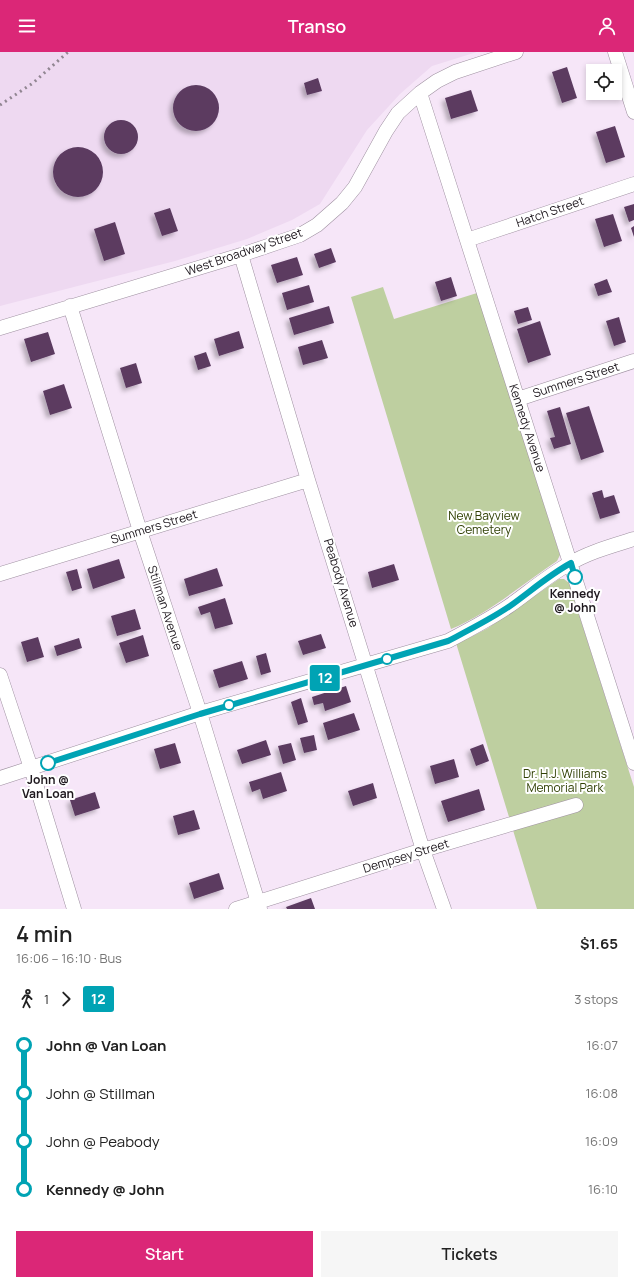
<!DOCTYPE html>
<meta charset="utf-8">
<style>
:root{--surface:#fff;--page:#f6f6f6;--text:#222;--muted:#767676;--accent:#db2777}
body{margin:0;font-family:Manrope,sans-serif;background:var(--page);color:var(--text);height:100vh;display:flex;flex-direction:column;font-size:15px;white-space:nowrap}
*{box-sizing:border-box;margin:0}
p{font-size:13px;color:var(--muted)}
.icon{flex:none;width:22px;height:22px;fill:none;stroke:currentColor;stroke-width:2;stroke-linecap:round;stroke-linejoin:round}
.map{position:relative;height:857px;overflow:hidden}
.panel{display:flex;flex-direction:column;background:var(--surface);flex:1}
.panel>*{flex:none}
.badge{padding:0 8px;border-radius:3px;font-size:14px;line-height:26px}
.tools{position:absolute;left:586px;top:12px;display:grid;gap:8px}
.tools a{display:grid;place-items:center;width:36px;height:36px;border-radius:0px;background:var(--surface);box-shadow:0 2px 6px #0003;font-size:20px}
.map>.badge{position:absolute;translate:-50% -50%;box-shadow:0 0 0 2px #fff}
.legs{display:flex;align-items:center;gap:6px;height:44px;padding:0 16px;font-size:13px}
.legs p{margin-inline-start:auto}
.headline{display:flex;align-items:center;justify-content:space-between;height:68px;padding:0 16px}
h1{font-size:22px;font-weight:600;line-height:30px}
.primary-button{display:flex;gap:8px;margin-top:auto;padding:8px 16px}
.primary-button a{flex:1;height:46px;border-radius:0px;background:var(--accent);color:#fff;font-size:16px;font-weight:600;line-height:46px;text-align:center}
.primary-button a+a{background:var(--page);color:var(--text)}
ul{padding:0 16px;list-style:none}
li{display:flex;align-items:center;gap:14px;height:48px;font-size:15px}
li i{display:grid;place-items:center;width:6px;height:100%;margin:0 5px;background:currentColor}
li i::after{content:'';width:10px;height:10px;margin:-5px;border:3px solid;border-radius:50%;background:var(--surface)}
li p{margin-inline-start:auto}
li:first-child i{background:linear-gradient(#0000 50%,currentColor 0)}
li:last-child i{background:linear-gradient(currentColor 50%,#0000 0)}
header{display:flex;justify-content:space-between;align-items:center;height:52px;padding:0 16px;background:var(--accent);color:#fff;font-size:18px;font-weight:600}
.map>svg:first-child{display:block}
.built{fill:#eed9f1}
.green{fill:#becfa0}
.building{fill:#5b3b61;filter:url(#shadow)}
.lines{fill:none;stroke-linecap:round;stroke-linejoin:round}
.minor-casing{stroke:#9f91a1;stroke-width:15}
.minor{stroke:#fff;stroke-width:14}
.rail{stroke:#918692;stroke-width:3;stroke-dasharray:2 4;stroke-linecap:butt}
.line-1-casing{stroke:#fff;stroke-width:9}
.line-1{stroke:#00a3b4;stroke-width:6}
.stop-1-dot{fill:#fff;stroke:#00a3b4;stroke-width:2}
.labels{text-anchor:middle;stroke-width:4;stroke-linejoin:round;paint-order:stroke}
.street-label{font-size:12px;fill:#1e181e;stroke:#fff}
.park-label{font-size:12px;fill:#304004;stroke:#fff}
.stop-label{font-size:12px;font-weight:bold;fill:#1e181e;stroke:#fff}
</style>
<header><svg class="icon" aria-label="menu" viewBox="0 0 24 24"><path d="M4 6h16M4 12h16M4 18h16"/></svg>Transo<svg class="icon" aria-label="person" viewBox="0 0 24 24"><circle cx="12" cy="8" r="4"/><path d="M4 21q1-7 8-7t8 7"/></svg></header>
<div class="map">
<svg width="634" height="857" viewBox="0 0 634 857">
<defs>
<filter id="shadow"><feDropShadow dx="-3.5" dy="3.5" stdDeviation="2" flood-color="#0004"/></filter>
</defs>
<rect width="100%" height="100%" fill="#f6e6f8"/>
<path class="built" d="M0 0H477L432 14 400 42 367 78 320 152 292 168 247 187 175 209 0 254Z"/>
<path class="green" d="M383 235 394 267 477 241 560 503 557 509C522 532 490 561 451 577L351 245Z
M559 527H564L569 531 634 735V857H537L456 591 469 586 488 576Z"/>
<path class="building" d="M567 15 577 46 562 51 552 20Z
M318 26 322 39 307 43 304 31Z
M173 56a23 23 0 1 1 46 0a23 23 0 1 1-46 0Z
M471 38 478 59 451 67 445 46Z
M104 85a17 17 0 1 1 34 0a17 17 0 1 1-34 0Z
M615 74 625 105 606 111 596 80Z
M53 120a25 25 0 1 1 50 0a25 25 0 1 1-50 0Z
M634 152V168L629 170 624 155Z
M170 156 178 179 162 184 154 161Z
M613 162 622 189 604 195 595 167Z
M115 170 125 202 104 209 94 177Z
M634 174V185L631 176Z
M331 196 336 210 319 216 314 202Z
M297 205 303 223 277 231 271 213Z
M451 225 457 244 441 249 435 230Z
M607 227 612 240 598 244 594 232Z
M309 233 314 250 287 258 282 241Z
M329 254 334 271 294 283 289 266Z
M528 255 532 268 518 272 514 259Z
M619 265 626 290 614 294 606 269Z
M540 269 551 303 528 311 517 277Z
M239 279 244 296 219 304 214 287Z
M48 280 55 302 31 310 24 287Z
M322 288 328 306 303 313 298 295Z
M206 300 211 314 198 318 194 304Z
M136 311 142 331 126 336 120 316Z
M64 332 72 356 50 363 43 339Z
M589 354 604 400 581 408 566 361Z
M560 355 571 392 554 397 550 386 555 385 547 359Z
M602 438 604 446 614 443 620 461 600 467 592 441Z
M119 507 125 526 93 537 87 517Z
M394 512 399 528 372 536 368 520Z
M217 516 223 534 189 544 184 527Z
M77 517 82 536 72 539 66 520Z
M225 546 233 572 215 577 210 560 201 563 198 555Z
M135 557 141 577 117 584 111 564Z
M321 582 326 596 303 603 298 589Z
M143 583 149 604 126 611 119 591Z
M38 585 44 605 27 610 21 590Z
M79 586 82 596 57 604 54 594Z
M266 601 271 620 261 623 256 604Z
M242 609 248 627 219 636 213 618Z
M346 634 351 650 325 659 323 651 314 653 312 645Z
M301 646 308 670 298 673 291 650Z
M354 661 360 678 328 688 323 671Z
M314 683 317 698 304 701 300 686Z
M266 688 271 703 242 712 237 698Z
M175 691 181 711 160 717 154 697Z
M291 691 296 708 283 712 278 694Z
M483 692 489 709 476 714 470 697Z
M454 707 459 725 435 732 430 714Z
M281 720 287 739 263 747 260 737 252 740 249 730Z
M373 731 377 746 353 754 348 739Z
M479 737 485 758 448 770 441 749Z
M95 740 100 756 75 764 70 748Z
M194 758 200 777 178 783 173 764Z
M219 821 224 837 194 847 189 831Z
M311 846 315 857H287L286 855Z"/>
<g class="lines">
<defs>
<path id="minor" d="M615 0 634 60
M420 41 634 711
M467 188 634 132
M241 203 308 428 423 798 444 857
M70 254 140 479 200 661 260 857
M0 276 241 203 300 183 317 173 342 151 355 135 386 79 398 61 420 41 437 29 455 20 516 0
M518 347 634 309
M0 522 308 428
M0 623 31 716 74 857
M0 726 200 661 448 589C469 578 490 567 509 554 529 540 547 524 569 512 589 500 612 494 634 487
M236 857 423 798 576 753"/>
</defs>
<use href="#minor" class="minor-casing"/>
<use href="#minor" class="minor"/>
<path class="rail" d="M0 53 33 31 68 0"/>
</g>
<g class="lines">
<defs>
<path id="line-1" d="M48 711 200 662 448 589C469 578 491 567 510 554 531 539 549 523 571 511L575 525"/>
</defs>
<use href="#line-1" class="line-1-casing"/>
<use href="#line-1" class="line-1"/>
</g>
<g class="stop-1-dot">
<circle cx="575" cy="525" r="7"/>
<circle cx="387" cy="607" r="5"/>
<circle cx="229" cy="653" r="5"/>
<circle cx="48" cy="711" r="7"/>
</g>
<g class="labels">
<g class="street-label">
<text transform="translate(550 160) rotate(-19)" y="4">Hatch Street</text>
<text transform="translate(244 200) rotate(-19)" y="4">West Broadway Street</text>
<text transform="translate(576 328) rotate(-18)" y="4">Summers Street</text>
<text transform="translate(527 376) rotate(72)" y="4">Kennedy Avenue</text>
<text transform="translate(154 475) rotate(-17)" y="4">Summers Street</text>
<text transform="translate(341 531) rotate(73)" y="4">Peabody Avenue</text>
<text transform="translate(165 556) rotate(72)" y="4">Stillman Avenue</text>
<text transform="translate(406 804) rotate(-17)" y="4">Dempsey Street</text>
</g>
<g class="park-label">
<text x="484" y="468">New Bayview<tspan x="484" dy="14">Cemetery</tspan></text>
<text x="565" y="726">Dr. H.J. Williams<tspan x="565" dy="14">Memorial Park</tspan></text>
</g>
<g class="stop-label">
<text x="575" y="546">Kennedy<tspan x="575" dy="14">@ John</tspan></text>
<text x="48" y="732">John @<tspan x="48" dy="14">Van Loan</tspan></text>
</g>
</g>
</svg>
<div class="tools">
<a><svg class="icon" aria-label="locate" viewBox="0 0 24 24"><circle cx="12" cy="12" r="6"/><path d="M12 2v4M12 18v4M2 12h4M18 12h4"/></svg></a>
</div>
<b class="badge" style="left:325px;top:626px;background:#00a3b4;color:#fff">12</b>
</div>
<section class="panel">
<div class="headline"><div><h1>4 min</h1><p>16:06 – 16:10 · Bus</p></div><b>$1.65</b></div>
<div class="legs"><svg class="icon" aria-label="walk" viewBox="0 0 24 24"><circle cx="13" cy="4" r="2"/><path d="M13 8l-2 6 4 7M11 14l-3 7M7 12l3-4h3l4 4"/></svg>1<svg class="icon" aria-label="forward" viewBox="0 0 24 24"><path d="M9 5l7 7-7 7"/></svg><b class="badge" style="background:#00a3b4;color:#fff">12</b><p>3 stops</p></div>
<ul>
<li><i style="color:#00a3b4"></i><b>John @ Van Loan</b><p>16:07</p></li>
<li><i style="color:#00a3b4"></i><span>John @ Stillman</span><p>16:08</p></li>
<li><i style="color:#00a3b4"></i><span>John @ Peabody</span><p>16:09</p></li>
<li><i style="color:#00a3b4"></i><b>Kennedy @ John</b><p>16:10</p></li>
</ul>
<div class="primary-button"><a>Start</a><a>Tickets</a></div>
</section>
